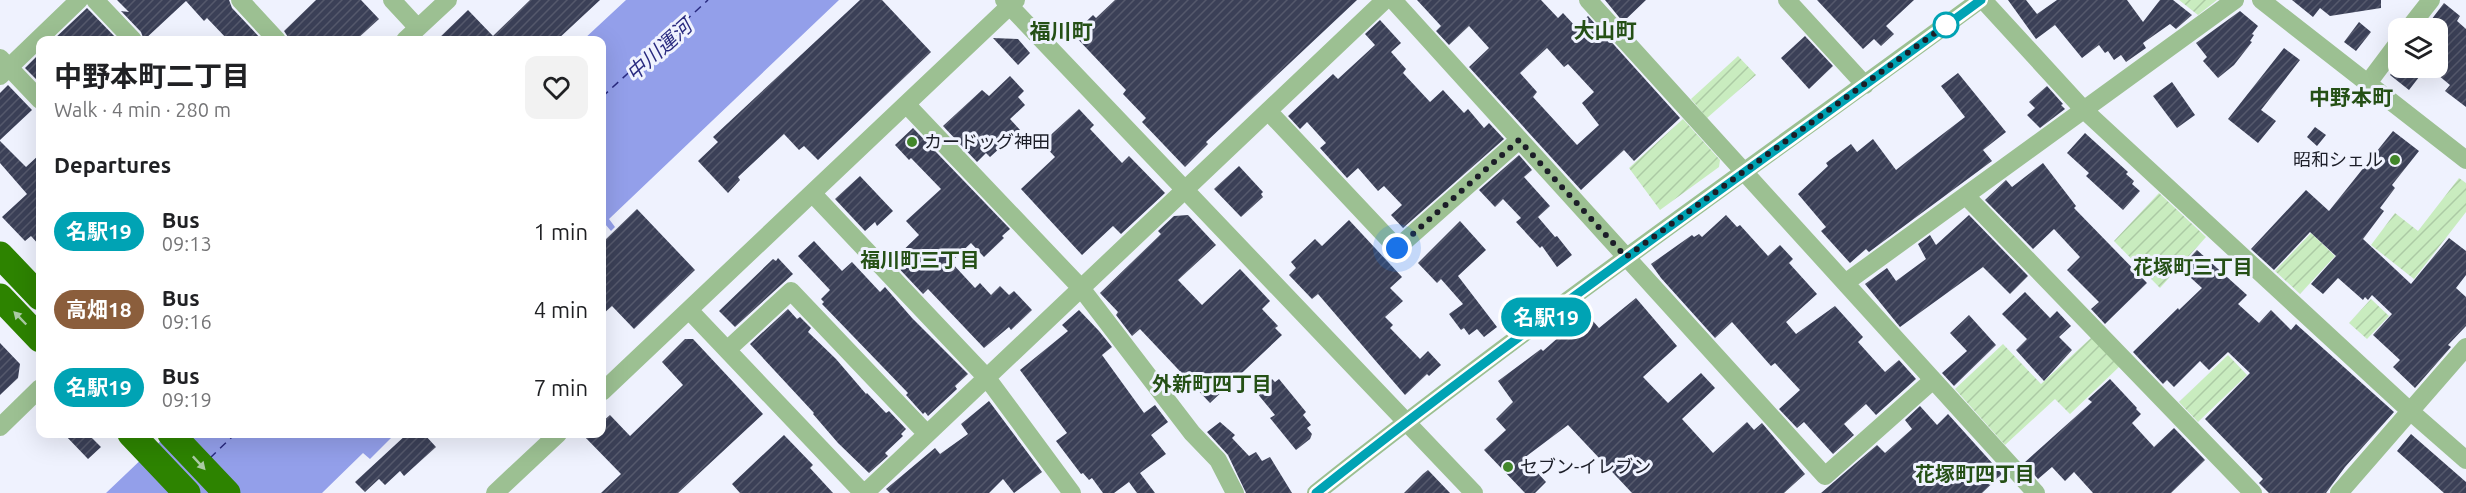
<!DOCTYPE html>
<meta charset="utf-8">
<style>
:root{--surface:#fff;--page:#f2f2f2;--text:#202124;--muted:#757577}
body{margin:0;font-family:Ubuntu,"Noto Sans JP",sans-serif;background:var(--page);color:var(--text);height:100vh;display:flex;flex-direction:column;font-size:22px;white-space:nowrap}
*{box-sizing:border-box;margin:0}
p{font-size:20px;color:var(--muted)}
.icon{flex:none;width:33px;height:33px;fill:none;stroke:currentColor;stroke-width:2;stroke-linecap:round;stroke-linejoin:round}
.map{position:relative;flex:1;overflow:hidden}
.details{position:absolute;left:36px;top:36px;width:570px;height:402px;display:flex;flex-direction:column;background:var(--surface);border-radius:12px;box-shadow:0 6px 24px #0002}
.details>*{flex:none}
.badge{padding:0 12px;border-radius:20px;font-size:21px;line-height:39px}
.tools{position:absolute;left:2388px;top:18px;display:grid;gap:12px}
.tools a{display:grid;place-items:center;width:60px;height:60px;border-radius:12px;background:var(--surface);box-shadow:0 6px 24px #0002;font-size:30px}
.you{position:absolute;width:30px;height:30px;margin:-15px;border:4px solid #fff;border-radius:50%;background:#1a73e8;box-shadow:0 0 0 9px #1a73e833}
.map>.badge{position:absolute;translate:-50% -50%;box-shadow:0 0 0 3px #fff}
h2{padding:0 18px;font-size:22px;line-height:54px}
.round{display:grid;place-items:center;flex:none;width:63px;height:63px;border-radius:12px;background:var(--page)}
.headline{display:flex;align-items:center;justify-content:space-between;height:102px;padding:0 18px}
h1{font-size:28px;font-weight:700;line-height:45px}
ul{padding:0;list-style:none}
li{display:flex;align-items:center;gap:18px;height:78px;padding:0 18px}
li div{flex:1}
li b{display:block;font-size:22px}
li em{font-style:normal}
li .badge{min-width:66px;font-weight:700;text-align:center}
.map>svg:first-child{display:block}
.garden{fill:url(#garden-furrows)}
.water{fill:#939fea}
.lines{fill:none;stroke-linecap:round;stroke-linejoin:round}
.ferry{stroke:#292a7f;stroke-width:1.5;stroke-dasharray:8 6;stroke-linecap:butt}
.building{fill:url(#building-hatch);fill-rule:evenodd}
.minor{stroke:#9cc092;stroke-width:18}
.highway{stroke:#2d8300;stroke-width:27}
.oneway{fill:#abcba5}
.line-casing{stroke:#fff;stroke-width:14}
.line{stroke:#00a3b4;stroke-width:9}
.walk{stroke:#1c1e28;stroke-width:6;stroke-dasharray:0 10.8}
.stop-dot{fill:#fff;stroke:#00a3b4;stroke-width:3}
.poi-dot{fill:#41862a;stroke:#eff2fe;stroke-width:2}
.labels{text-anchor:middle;stroke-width:6;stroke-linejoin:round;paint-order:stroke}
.poi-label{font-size:18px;fill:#1c1e28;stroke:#eff2fe;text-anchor:start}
.water-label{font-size:20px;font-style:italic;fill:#292a7f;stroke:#eff2fe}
.neighbourhood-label{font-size:20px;font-weight:bold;fill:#255016;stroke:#eff2fe}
.quarter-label{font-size:21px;font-weight:bold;fill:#255016;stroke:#eff2fe}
</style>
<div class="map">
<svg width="2466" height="493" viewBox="0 0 2466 493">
<defs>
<pattern id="garden-furrows" width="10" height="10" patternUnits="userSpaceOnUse" patternTransform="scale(1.5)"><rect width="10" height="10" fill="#c9ecbf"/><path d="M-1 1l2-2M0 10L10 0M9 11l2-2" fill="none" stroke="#accaa4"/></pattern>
<pattern id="building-hatch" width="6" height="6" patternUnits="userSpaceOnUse" patternTransform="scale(1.5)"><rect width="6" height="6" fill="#3b4057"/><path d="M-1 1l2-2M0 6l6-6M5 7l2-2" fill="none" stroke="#55596c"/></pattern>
</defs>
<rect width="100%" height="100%" fill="#eff2fe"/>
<path class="garden" d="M2179 0H2217L2198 15Z
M1738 56 1756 75 1707 118 1691 99Z
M1683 119 1720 160 1719 167 1660 210 1629 168Z
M2459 178 2466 183V212L2414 279 2371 245 2395 213 2418 231Z
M2159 193 2206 237 2160 288 2114 241Z
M2311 233 2335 256 2300 294 2275 271Z
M2371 299 2389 316 2367 339 2349 323Z
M2092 337 2120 366 2070 414 2055 399 2005 445 1955 389 2003 344 2041 384Z
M2228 355 2247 375 2198 422 2179 402Z"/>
<path class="water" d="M626 0H839L609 219 615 227 611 231 605 224 602 226V40H583Z
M168 434H395L370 459 363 453 322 493H106Z"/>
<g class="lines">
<path class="ferry" d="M602 97 708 0
M210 458 235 434"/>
</g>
<path class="building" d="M117 0H229L232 8 262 40H228L207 18 204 21 186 1 144 40 141 32 121 11 129 12Z
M316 0H361L379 19 356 40H290L284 31Z
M530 0H600L557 40H437L468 10 493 36Z
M860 0H882L931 52 818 160 804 146 799 150 784 134 738 177 740 180 728 193 698 161 718 142 713 137Z
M1115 0H1357L1206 142 1208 144 1185 167 1142 122 1146 118 1123 94 1126 90 1073 34 1093 15 1096 18Z
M1417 0H1541L1558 18 1563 13 1576 27 1588 16 1680 118 1634 161 1624 150 1581 190 1469 67 1489 48 1469 26 1449 45 1436 31 1441 26ZM1547 48 1564 67 1568 64 1594 92 1582 103 1599 125 1577 145 1533 97 1537 92 1520 73Z
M1605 0H1646L1623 22Z
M1817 0H1914L1886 26 1894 34 1881 46 1874 39 1863 49Z
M2008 0H2026L2037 14 2057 0H2127L2143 22 2160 0H2173L2192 15 2176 29 2170 24 2143 43 2146 48 2126 62 2121 55 2114 60 2108 51 2105 53 2099 45 2082 58 2055 25 2036 39Z
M2292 0H2381V8L2330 16 2320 8 2313 17Z
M2444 3 2460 16 2457 21 2466 29V107L2445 91 2450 85 2438 75V28H2425Z
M87 8 118 40H53Z
M2240 11 2258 26 2252 34 2254 35 2250 41 2252 42 2234 65 2218 78 2203 61 2207 57 2196 43Z
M1380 20 1401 43 1391 52 1406 69 1403 73 1430 102 1443 90 1464 113 1468 109 1484 128 1489 123 1504 139 1403 228 1391 215 1402 205 1384 186 1378 191 1358 168 1347 178 1320 148 1326 143 1307 122 1300 129 1288 116 1333 74 1338 79 1375 45 1365 34Z
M2359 22 2371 32 2356 51 2344 42Z
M1805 36 1833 66 1809 89 1781 58Z
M993 38 1018 39 1030 53 1018 65Z
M2284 48 2300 60 2261 110 2276 121 2258 143 2228 119Z
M40 53V83L25 68Z
M2395 68H2426L2409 90 2390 75Z
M1958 73 2006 132 1983 150 1992 161 1869 252 1866 249 1850 263 1821 231 1826 227 1798 194 1828 166 1826 163 1851 144 1857 152 1873 139 1896 170 1910 159 1965 117 1941 86Z
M1010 76 1024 91 1018 97 1025 105 1010 119 1020 130 990 157 986 153 977 162 943 126 982 90 989 96Z
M2172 82 2195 115 2177 128 2153 96Z
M8 85 32 110 0 140V93Z
M2047 86 2063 104 2061 105 2065 109 2040 128 2027 115 2035 108 2029 102Z
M1079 109 1094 125 1090 129 1122 163 1129 156 1165 193 1121 234 1113 226 1082 255 1021 189 1055 157 1042 143Z
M2315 127 2326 135 2317 146 2307 137Z
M913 128 1010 229 1002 236 1004 238 984 257 971 243 951 262 975 288 980 283 991 295 1000 286 1009 295 1014 291 1032 310 1011 330 1009 327 984 348 928 289 923 294 892 261 919 235 906 221 941 189 911 158 909 160 895 145Z
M2393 131 2419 151 2392 185 2395 188 2380 208 2384 211 2363 239 2411 284 2449 238 2466 251V275L2456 288 2466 297V326L2448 345 2451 347 2415 388 2393 367 2400 360 2373 335 2392 314 2372 295 2368 300 2365 297 2363 300 2338 278 2323 294 2311 284 2336 256 2310 232 2274 270 2251 249 2306 190 2329 211Z
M2085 133 2128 172 2126 174 2134 181 2132 184 2140 191 2123 210 2086 176 2089 173 2067 153Z
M0 141 26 167 40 154V246L31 236 25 241 2 217 27 194 0 163Z
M1519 155 1532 170 1524 177 1550 206 1538 217 1555 237 1557 236 1572 255 1557 267 1542 246 1540 248 1516 222 1521 218 1503 199 1495 207 1479 190Z
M2043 163 2076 206 2074 208 2147 283 2105 324 2091 309 2099 302 2067 270 2080 257 2054 229 2033 249 1985 200 2006 180 2012 187Z
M1239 166 1263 192 1261 194 1263 197 1241 217 1214 189Z
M860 176 893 211 877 226 875 222 865 231 835 199Z
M637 209 695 270 634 329 612 306 602 315V243Z
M1188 215 1216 245 1178 280 1202 305 1240 269 1270 301 1262 309 1278 326 1275 328 1282 335 1210 403 1140 329 1132 336 1116 315 1118 312 1100 293 1161 234 1158 231 1174 216Z
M1726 215 1737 227 1740 225 1768 256 1780 245 1793 259 1789 263 1817 294 1786 322 1796 334 1835 306 1863 337 1858 342 1885 372 1899 360 1916 379 1876 415 1866 404 1844 424 1854 435 1833 454 1804 422 1797 428 1779 409 1800 390 1775 363 1771 366 1732 322 1715 338 1661 278 1651 264 1692 235 1694 237 1699 234 1702 237Z
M1969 215 2028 276 2010 294 1983 267 1900 327 1865 284 1887 268 1896 281 1926 259 1918 244 1930 235 1936 245Z
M1349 220 1402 277 1390 288 1403 301 1385 317 1393 325 1390 328 1420 359 1428 351 1441 365 1429 376 1427 374 1405 395 1318 294 1312 299 1289 275 1296 268 1291 262 1315 239 1322 246Z
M1460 221 1486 250 1458 276 1497 327 1484 337 1477 329 1469 335 1464 328 1461 330 1449 314 1463 304 1441 279 1437 283 1418 263Z
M814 241 842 271 852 262 880 292 885 287 912 318 968 374 955 386 957 389 928 416 925 412 923 414 906 395 908 393 822 304 824 302 821 299 830 290 798 256Z
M2197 250 2247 295 2238 304 2259 323 2271 310 2291 330 2296 324 2394 412 2345 467 2326 493H2269L2259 483 2263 479 2205 419 2250 373 2228 352 2209 370 2200 361 2174 387 2167 380 2163 384 2133 352 2178 308 2179 310 2202 288 2180 268Z
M778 258 793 274 735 327 719 311 773 259 776 261Z
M2025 292 2050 318 2057 311 2071 326 2059 337 2072 350 2044 381 2016 350 2027 339 2002 314Z
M1636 298 1677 346 1643 377 1668 403 1701 373 1715 388 1682 419 1713 453 1747 422 1754 430 1762 423 1805 474 1784 493H1632L1568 425 1524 458 1546 482 1535 493H1525L1484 450 1506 430 1496 419 1513 402 1498 381 1541 349 1543 351 1586 313 1599 328Z
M788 309 797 319 800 317 811 328 808 332 836 359 866 394 867 393 886 413 889 411 906 429 901 434 903 436 885 453 888 456 869 473 838 443 813 414 814 413 750 344Z
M1079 310 1099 331 1112 347 1102 355 1144 413 1155 405 1168 422 1151 435 1166 454 1140 473 1155 493H1137L1129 482 1114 493H1103L1092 478 1089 480 1083 473 1081 474 1056 441 1067 433 1020 370 1068 331 1062 325Z
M1969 315 1996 345 1954 386 1942 373 1967 351 1950 333Z
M685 339H693L763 414 678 493H601L621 474 582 434H602V422L610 415 630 436 683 385 662 362Z
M0 343 20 364 18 378 0 395Z
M1272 379 1275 382 1279 379 1306 412 1303 415 1311 425 1307 428 1312 434 1310 439 1296 450 1270 418 1275 415 1256 392Z
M2110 379 2137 408 2136 409 2141 414 2132 423 2154 447 2174 428 2205 460 2171 493H2093L2074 472 2065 481 2052 467 2038 479 2024 463 2092 402 2088 399Z
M989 401 1042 472 1014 493 1003 479 989 493H890L886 489 935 448 940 454 968 434 961 424Z
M1920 406 1937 425 1948 414 2002 474 1982 493H1821L1877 445 1885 453 1912 429 1905 420Z
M1220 422 1235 435 1232 438 1249 456 1256 452 1262 461 1270 457 1292 493H1246L1228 455 1207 432Z
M64 434H88L101 447 88 459Z
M407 434H424L436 447 404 476 400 471 385 485 379 479 365 492 355 482Z
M2411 434 2466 482V493H2444L2397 451Z
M784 435 813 465 810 468 833 493H740L732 484Z
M1428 470 1450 493H1404L1423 474Z"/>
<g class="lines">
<path class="minor" d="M95 0 133 40
M240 0 277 40
M392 0 418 28
M1004 0 1474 493
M1393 0 1825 476 1933 380
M1588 0 2036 493
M1787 0 1865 85
M1983 0 2084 110 2410 411 2466 460
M2261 0 2466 160
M2409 28 2431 0
M405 40 448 0
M0 58 40 100
M0 76 79 0
M2368 83 2398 43
M906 104 1081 288 1192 433 1218 460 1235 493
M1268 111 1397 248 1519 140
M812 193 987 378 1072 493
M1966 196 2253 493
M1845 283 2235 0
M689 310 863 493
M727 350 791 291 927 434
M602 392 1016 0
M0 427 40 388
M495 493 558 434
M865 493 1385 0
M1316 493C1532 321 1758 163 1980 0
M2339 493 2466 347"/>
<path class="highway" d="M0 255 40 297
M0 297 40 339
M131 434 187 493
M171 434 227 493"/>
</g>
<defs><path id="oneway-solid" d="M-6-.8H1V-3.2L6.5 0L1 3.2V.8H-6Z" transform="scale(1.5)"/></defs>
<g class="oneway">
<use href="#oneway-solid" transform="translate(20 318) rotate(-134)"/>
<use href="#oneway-solid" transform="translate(199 463) rotate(47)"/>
</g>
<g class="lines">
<defs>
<path id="line" d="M1316 493C1532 321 1759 164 1981 0"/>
</defs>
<use href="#line" class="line-casing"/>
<use href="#line" class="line"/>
<path class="walk" d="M1397 248 1519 140 1626 257 1946 25"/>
</g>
<circle class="stop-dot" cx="1946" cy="25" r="12"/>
<g class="poi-dot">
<circle cx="912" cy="142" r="6"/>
<circle cx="2395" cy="160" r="6"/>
<circle cx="1508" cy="467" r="6"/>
</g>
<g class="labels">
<g class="poi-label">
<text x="924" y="148">カードッグ神田</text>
<text x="2383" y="166" text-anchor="end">昭和シェル</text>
<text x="1520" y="473">セブン-イレブン</text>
</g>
<g class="water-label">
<text transform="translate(659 50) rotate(-42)" y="7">中川運河</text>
</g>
<g class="neighbourhood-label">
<text x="920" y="267">福川町三丁目</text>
<text x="2193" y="274">花塚町三丁目</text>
<text x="1212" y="391">外新町四丁目</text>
<text x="1975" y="481">花塚町四丁目</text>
</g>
<g class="quarter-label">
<text x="1605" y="38">大山町</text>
<text x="1061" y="39">福川町</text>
<text x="2351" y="105">中野本町</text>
</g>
</g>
</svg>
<div class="tools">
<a><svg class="icon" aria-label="layers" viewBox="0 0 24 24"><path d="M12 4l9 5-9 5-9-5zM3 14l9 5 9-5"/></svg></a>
</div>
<div class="you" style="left:1397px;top:248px"></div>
<b class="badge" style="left:1546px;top:317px;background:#00a3b4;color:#fff">名駅19</b>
<section class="details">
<div class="headline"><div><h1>中野本町二丁目</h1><p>Walk · 4 min · 280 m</p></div><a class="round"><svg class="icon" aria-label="heart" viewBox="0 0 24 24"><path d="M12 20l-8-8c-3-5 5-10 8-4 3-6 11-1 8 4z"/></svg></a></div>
<h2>Departures</h2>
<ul>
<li><span class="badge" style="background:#00a3b4;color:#fff">名駅19</span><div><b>Bus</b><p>09:13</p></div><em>1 min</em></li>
<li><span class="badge" style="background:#8b5e3c;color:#fff">高畑18</span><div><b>Bus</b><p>09:16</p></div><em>4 min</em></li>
<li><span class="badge" style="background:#00a3b4;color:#fff">名駅19</span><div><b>Bus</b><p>09:19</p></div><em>7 min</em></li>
</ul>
</section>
</div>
